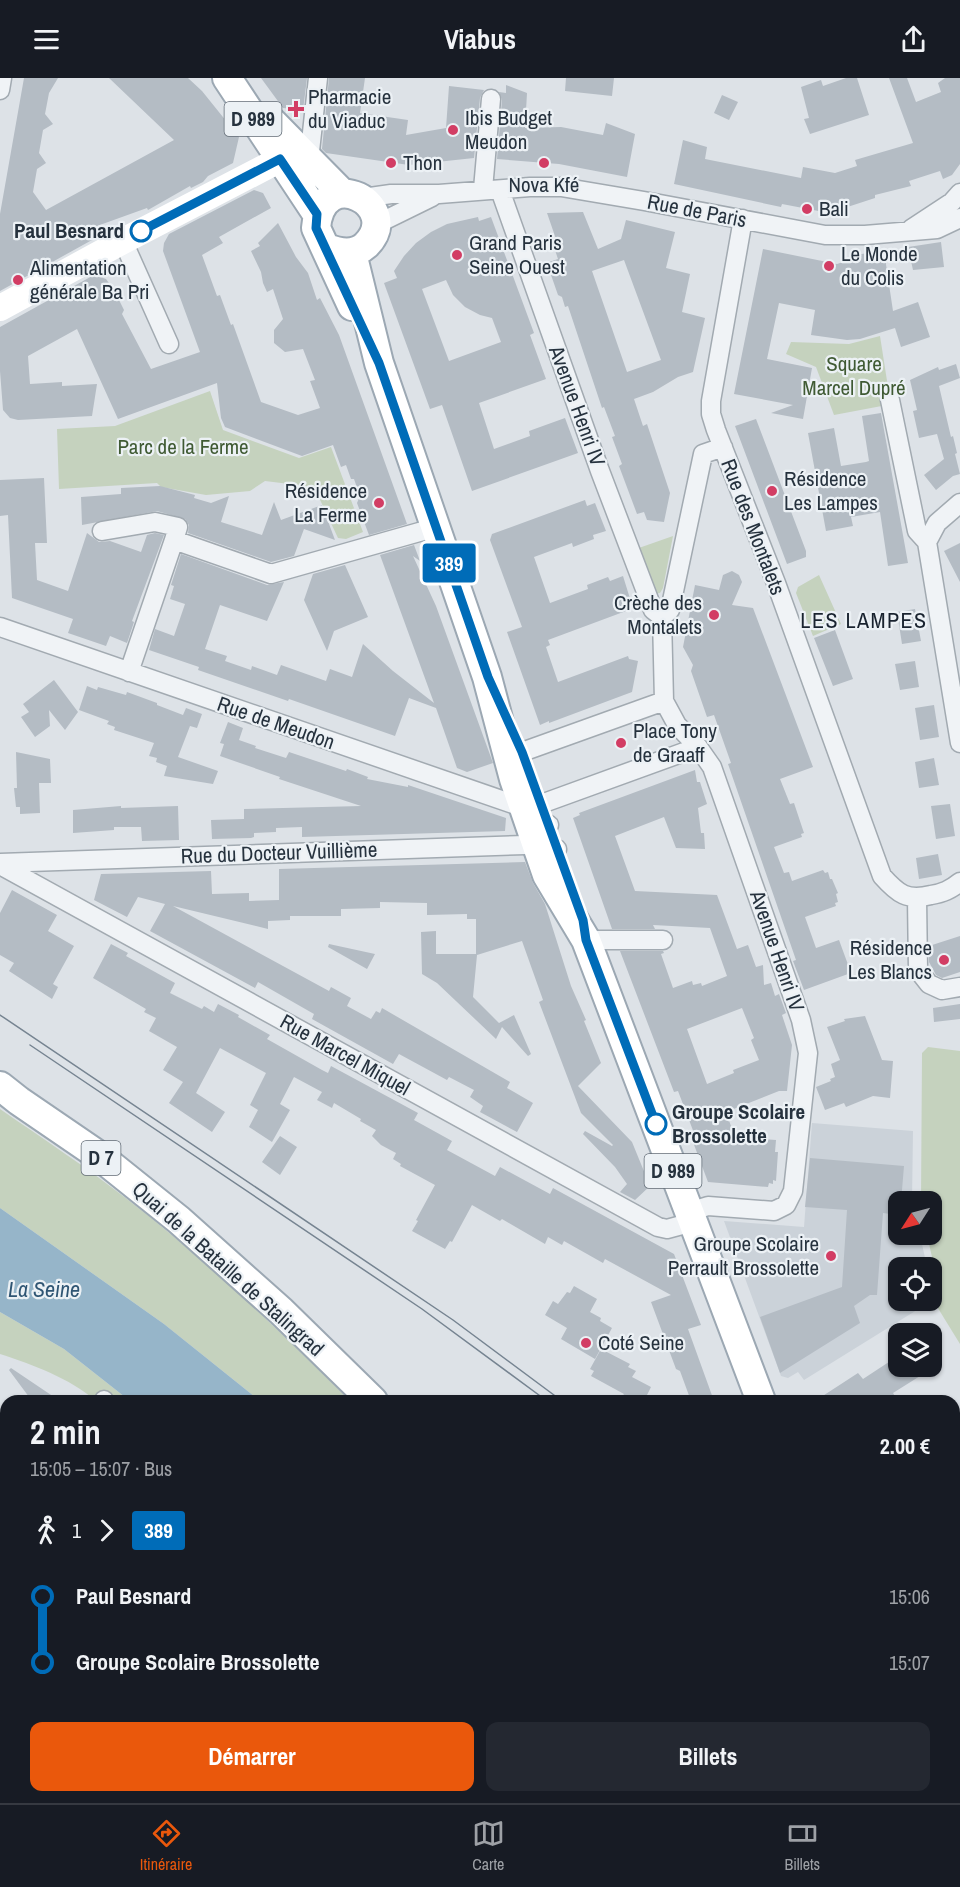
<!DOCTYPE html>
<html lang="fr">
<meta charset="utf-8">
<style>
:root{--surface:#171b24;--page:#242831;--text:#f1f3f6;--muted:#9ea1a6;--line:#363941;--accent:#ea580c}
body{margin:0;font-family:"Archivo Narrow",sans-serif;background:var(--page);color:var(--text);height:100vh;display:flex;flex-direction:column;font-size:22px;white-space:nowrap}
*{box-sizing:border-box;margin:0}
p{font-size:20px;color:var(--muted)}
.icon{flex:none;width:33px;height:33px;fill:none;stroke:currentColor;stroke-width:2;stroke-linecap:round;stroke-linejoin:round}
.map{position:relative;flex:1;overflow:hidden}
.sheet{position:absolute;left:0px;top:1317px;width:960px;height:408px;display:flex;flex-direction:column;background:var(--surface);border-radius:18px 18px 0 0;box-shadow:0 2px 4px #0004}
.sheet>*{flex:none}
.badge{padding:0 12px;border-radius:4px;font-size:21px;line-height:39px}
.needle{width:39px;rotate:234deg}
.controls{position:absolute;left:888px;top:1113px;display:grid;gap:12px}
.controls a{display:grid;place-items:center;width:54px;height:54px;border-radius:12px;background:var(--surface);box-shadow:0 2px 4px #0004;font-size:30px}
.map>.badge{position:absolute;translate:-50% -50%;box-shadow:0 0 0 3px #fff}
.legs{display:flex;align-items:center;gap:9px;height:66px;padding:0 30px;font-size:20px}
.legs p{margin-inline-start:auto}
.headline{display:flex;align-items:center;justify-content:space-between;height:102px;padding:0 30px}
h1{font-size:33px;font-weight:800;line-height:45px}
.primary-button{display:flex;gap:12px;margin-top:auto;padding:12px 30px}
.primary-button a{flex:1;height:69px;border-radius:12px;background:var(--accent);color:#fff;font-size:24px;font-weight:800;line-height:69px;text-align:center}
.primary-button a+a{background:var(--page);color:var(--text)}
ul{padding:0 30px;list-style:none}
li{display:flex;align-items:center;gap:21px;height:66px;font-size:22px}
li i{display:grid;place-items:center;width:9px;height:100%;margin:0 8px;background:currentColor}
li i::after{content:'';width:15px;height:15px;margin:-8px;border:4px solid;border-radius:50%;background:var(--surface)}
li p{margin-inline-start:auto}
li:first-child i{background:linear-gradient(#0000 50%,currentColor 0)}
li:last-child i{background:linear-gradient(currentColor 50%,#0000 0)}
header{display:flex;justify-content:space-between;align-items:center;height:78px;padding:0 30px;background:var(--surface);font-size:27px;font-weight:800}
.tab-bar{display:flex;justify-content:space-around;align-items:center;height:84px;border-top:2px solid var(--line);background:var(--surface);font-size:16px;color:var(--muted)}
.tab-bar a{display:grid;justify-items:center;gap:3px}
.tab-bar .on{color:var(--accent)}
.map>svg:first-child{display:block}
.built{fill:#cbd2d9}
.green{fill:#c5d2be}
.water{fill:#96b5c9}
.building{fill:#b4bcc4;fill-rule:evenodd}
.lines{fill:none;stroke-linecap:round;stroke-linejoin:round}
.street-casing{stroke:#a2aab1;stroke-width:21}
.primary-casing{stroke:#9ca8b3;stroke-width:32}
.street{stroke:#f0f3f6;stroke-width:18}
.secondary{stroke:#fff;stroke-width:26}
.primary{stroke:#fff;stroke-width:28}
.tram{stroke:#768491;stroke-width:1.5}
.line-1-casing{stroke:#fff;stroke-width:14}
.line-1{stroke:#006cb8;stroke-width:9}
.poi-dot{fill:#d23d64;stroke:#ecf1f5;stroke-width:2}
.stop-1-dot{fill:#fff;stroke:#006cb8;stroke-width:3}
.labels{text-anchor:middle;stroke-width:4.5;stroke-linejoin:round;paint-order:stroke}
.shield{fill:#ecf1f5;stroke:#616b75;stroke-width:1.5}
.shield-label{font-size:20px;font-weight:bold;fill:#26323e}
.poi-label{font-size:21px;fill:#26323e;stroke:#ecf1f5;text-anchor:start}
.street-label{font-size:21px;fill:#26323e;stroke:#ecf1f5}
.stop-label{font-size:21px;font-weight:bold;fill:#26323e;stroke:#ecf1f5;text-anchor:end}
.park-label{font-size:21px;fill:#3f5a33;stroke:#ecf1f5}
.neighbourhood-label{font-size:22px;letter-spacing:1.5px;fill:#19232f;stroke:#ecf1f5}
.water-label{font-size:22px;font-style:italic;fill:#2f5573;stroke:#ecf1f5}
</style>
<header><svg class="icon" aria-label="menu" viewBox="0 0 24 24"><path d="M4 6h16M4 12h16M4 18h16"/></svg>Viabus<svg class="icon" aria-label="share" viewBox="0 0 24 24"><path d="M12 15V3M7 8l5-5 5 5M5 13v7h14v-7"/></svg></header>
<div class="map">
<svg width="960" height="1725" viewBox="0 0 960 1725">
<rect width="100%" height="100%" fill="#dde2e7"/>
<path class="built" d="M812 1045 913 1053 912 1123 898 1124V1156L920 1157 927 1189 898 1190V1222H932V1212L933 1222 804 1302 798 1294 788 1300 781 1298 724 1143 804 1149Z"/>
<path class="green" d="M880 258 890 322 887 327 834 337 816 289 786 276 791 264 849 266Z
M210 313 223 352 299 380 331 369 363 454 346 461 338 460 314 409 265 403 250 413 206 417 161 409 157 405 59 411 57 351 115 348Z
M673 458 663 510 660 515 655 516 636 471Z
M819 497 841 546 813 558 796 515 798 509Z
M928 969 960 973V1266L936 1227 942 1223 927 1157 932 1156V1124L921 1123 922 975Z
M0 1031C42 1060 86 1089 127 1121 206 1182 279 1252 350 1323H260L164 1246 0 1130Z
M0 1234 64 1271 130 1323H96C69 1300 34 1287 0 1276Z
M575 1719H639L644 1725H580Z"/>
<path class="water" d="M0 1130 164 1246 260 1323H130L64 1271 0 1234Z
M449 1719H575L580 1725H454Z"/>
<path class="building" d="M24 0H58L49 15 45 36 53 46 43 52 39 75 46 85 37 91 33 114 46 132 174 62 109 0H188L202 13 239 59 233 85 208 98 203 104 191 110 190 108 148 132 147 130 97 148 101 157 0 213V136Z
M261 0H307L303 32 283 30Z
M329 0H365L360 35 408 42 406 57 446 50 449 8 484 12 480 20 474 80 409 87 326 75 322 71Z
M566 0H614L612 18 565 13Z
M846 0H857L869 37 810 56 804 41 809 40 801 9 821 2 823 8Z
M889 0H907L916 24 941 14 938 5 945 0H960V86L952 97 943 101 940 93 909 103 911 108 875 117V120L829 135 782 126 781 129 674 106 683 62 707 69 705 81 801 100 803 89 835 95 857 88 855 82 913 65Z
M506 7 527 15 525 50 561 49 603 57 606 45 635 56 627 99 559 86 497 81 502 22 499 14 506 15Z
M722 17 738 24 729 42 714 35Z
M254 112 263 115 271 130 219 159 223 165 202 177 217 218 220 217 231 247 233 246 261 324 298 337 320 330 310 303 315 302 303 271 285 274 274 265V252L283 241 273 211 267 214 263 205 261 194 251 173 260 168 258 165 278 145 296 179 308 195 317 222 320 220 339 257 407 446 369 457 357 425 360 418 354 401H351L346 387 341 389 333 367 302 378 225 349 221 340 217 305 118 341 77 251 28 278 30 306 62 304V308L97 306 92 338 18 342 10 340 3 332 0 293V249L94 197 106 201 114 212 124 232 122 236 151 291 200 274 163 173 164 165 169 156Z
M583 134 598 171 621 161 626 142 675 154 666 190 690 196 682 234 705 240 693 294 678 299 653 314 634 321 643 348 647 346 670 415 664 444 647 442 644 434 637 436 619 388 622 386 612 359 615 358 604 329 602 330 568 228 565 229 562 219 558 217 551 197 553 194 549 184 558 181 552 163 556 161 547 135ZM624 182 661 282 627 294 592 193Z
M478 139 479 143 491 139 534 255 530 257 546 301 479 325 494 371 530 358 529 353 565 340 578 375 472 413 442 327 430 331 384 205 397 200 394 193 404 178 416 165 431 154 447 146ZM446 202 453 217 465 229 480 237 492 240 501 264 449 283 422 211Z
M941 164 944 189 913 192 908 169Z
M763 171 837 186 855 180 854 177 884 173 893 233 918 224 930 259 901 269 895 250 860 261 847 262 811 257 815 232 779 225 767 281 812 290 803 341 771 335 793 327 734 316Z
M956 286 960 300 939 308 951 359 953 358 957 375 955 376 960 396 953 398 936 412 924 397 944 381 937 356 919 360 913 333 917 332 910 302 938 289 939 292Z
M881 335 908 485 888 488 880 434 851 439 853 448 826 453 808 355 834 350 841 388 866 384 869 383 862 338Z
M756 341 806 473V479L787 486 735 348Z
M44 400 47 465H35L37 502 68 513 87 455 99 464 110 463 141 474 147 457 155 455 164 457 132 543 134 544 127 565 110 558 106 568 68 555 73 541 12 520 8 437 0 438V402Z
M160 408 195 417 194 420 211 425 229 418 221 444 262 457 274 424 281 442 322 427 335 462 304 451 294 478 271 484 188 455 189 447 185 441 157 433 82 447 81 419 121 416V410Z
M585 422 587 428 595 425 606 453 593 457 594 461 573 469 572 465 534 479 550 525 588 511 587 507 608 499 610 503 623 498 632 527 624 530 626 533 548 562 550 567 546 569 558 604 628 578 629 581 638 583 632 614 549 645V643L540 647 507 554 522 549 490 462 492 456Z
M960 465V504L944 473Z
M414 467 420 483 413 478 436 528 493 685 467 694 457 690 436 630 409 620 395 658 289 621 288 623 198 592 199 589 149 572 155 551 174 558 185 526 170 521 174 508 171 507 181 476 267 507 284 504 267 543 220 527 205 571 227 578 225 583 251 592 252 588 277 597 281 587 326 603 330 591 352 599 363 566 393 593 434 625 380 477Z
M345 487 368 539 334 553 327 573 304 522 313 496Z
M732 493 739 497 742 504 732 527 753 530 813 689 780 701 790 726 794 725 804 755 801 756 802 759 774 769 784 795 789 794 792 803 823 792 825 795 828 794 830 801H832L838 815 836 816 838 824 835 825 836 828 805 839 816 870 839 862 850 892 847 893 848 896 804 912 793 883 796 882 728 686 731 685 714 637 707 639 691 593 693 587 683 569 695 507 719 512 723 497Z
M915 531 921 563 902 566 897 534Z
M835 552 853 601 833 608 814 560Z
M915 583 919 609 900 612 895 586Z
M54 602 78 634 65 652 49 632 50 648 35 659 21 639 29 634 23 626Z
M87 608 97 612 98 609 126 617 127 614 157 625V627L183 637 186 630 202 636 197 650 190 648 178 679 218 693 213 706 164 698 167 688 156 684 157 680 149 678 154 665 114 652 115 649 107 646 109 643 79 632Z
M934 627 939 659 920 662 915 630Z
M228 644 243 650 239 662 256 668 255 670 286 680 289 674 346 693 347 691 368 699 367 701 408 709V707L506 740 505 753 302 759V749L276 750V754L254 755V759L251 760 212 761 211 742 244 741V731L361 728 279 701 280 699 220 678 224 666 220 665Z
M16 674 50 681 51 705H39L40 735 20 736V729H16L14 710H17Z
M934 680 939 707 919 710 915 684Z
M695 692 697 704H700L707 726 698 730 701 755H704L705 771 676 770 664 739 615 758 635 813 717 817 737 871 748 867 756 889 763 887 764 907 771 905 775 918 779 916 786 935 782 937 792 967 787 1013H779L726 1034 737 1065 751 1060 776 1062 775 1074H778L776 1103 773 1102V1106L769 1105 768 1109 708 1104 693 1064 697 1063 678 1013 674 1014 620 873H663L664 875 661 876 673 910 692 903 693 907 701 905 702 908 727 898 710 850 653 847 655 851H612L573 740 580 737 579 735ZM742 930 754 960 751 962 759 982 733 992 734 995 707 1006 687 951Z
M950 726 955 758 936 761 931 728Z
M121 728V730L178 728 179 762 142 763 141 749H114V752L73 755V732Z
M938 776 942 797 919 801 916 780Z
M525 784 533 805 545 826 571 908 586 942 584 943 601 985 578 1008 632 1064 650 1108 635 1122 620 1114 627 1106 615 1089 583 1056 585 1053 612 1068 613 1067 581 1035 539 924 543 922 522 863 477 877 473 919 499 945 514 937 531 976 528 978 502 949 496 961 437 905 422 896 421 854 436 853V876H476V841H467V836L427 837V825L380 824V830L341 831V838H290V842L268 843V851L173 828 329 913 331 909 351 920 347 928 371 941 376 933 380 935 382 930 510 1004 507 1010 533 1025 517 1054 480 1034 483 1028 470 1019 474 1012 449 999 447 1002 399 976 393 986 312 941 314 936 258 904 255 910 150 853 165 826 138 819 127 839 94 822 101 796 211 793 212 816 249 815V823L279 822V791Z
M12 812 57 837 48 853 74 868 53 906 58 909 52 921 9 893 14 885 0 877V835Z
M960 858V894L942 900 936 897 929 884V868Z
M111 866 128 875 126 878 175 905 170 915 202 931 204 928 214 934 218 926 239 937 238 939 270 957 267 961 322 992 328 995 331 988 418 1035 414 1042 452 1063 447 1072 495 1098 500 1089 550 1116 553 1110 674 1176 701 1247 688 1251 714 1323H691L680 1293 676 1291 651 1224 671 1217 605 1181 603 1185 564 1163 562 1167 548 1159 545 1166 502 1141 500 1143 472 1127 452 1164 450 1163 445 1171 412 1153 418 1143 416 1142 435 1107 400 1088 401 1086 393 1081 396 1075 381 1067 372 1058 376 1052 360 1043 361 1041 334 1025 332 1030 317 1022 322 1014 294 999 280 1026 290 1032 272 1064 249 1049 258 1032 250 1027 266 995 220 970 196 1015 225 1034 212 1054 169 1025 183 1004 163 992 177 969 149 953 156 940 144 934 146 931 93 900Z
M329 866 375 876 367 891 328 869Z
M960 926V941L934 944 933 930Z
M865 938 882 982 893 983 890 1020 873 1018 846 1029 844 1025 825 1032 816 1009 831 1003 830 1001 835 999 831 986 840 982 827 949 845 943 844 941Z
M280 1058 297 1069 280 1097 262 1084Z
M810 1080 904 1088 901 1124H898V1137L883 1135 877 1217H870L854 1228 860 1245 780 1295 760 1239 842 1209 847 1132 805 1129Z
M574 1208 597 1221 590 1234 601 1240 600 1243 612 1250 595 1281 561 1261 567 1250 545 1237 553 1223 558 1226 567 1214 570 1215Z
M601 1271 630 1286 628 1289 636 1293 632 1299 651 1309 644 1323H630L622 1319 624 1316 591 1298 594 1293 590 1291Z
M898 1278V1288H936L893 1315 898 1323H815L858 1295 863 1301Z
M11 1290 60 1323H32L9 1292Z"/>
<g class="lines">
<defs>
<path id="street" d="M0 12 2 0
M309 82 318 0
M483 111 491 21
M500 112 600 393 653 532 662 539
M363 120 391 116H439L530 109H561L644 123 825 157H865L937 151 960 140
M743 141 711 323V336L716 352 776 505 882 798C898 816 907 823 931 817 943 815 950 812 960 804
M377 146 432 119
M911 151 952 124 960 115
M123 163 169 266
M890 322 917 453 927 464
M102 453 155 444 178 449 174 462
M927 464 960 665
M927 464 937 445 960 425
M0 549 516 727 549 747
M129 594 174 462 271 496 437 449
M515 697 522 674 664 623
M517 709 541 726 698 669
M0 785 525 767 536 765 557 771
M0 787 658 1149 667 1151 693 1144
M917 820 918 892 929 906 942 912 960 909
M586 862H663
M689 1134 708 1128 774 1133 786 1127 793 1113 808 975 801 942 712 689 698 669 677 647 664 623 662 539 670 532 703 376 723 369
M104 1323V1322
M0 1493 6 1484
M0 1657 6 1661
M89 1719 98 1725
M301 1719 309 1725
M57 1725 61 1719
M325 1725 329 1719"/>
<path id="primary" d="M227 0 317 136
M270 42 342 115
M326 170C340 175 354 178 366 167 405 128 322 83 316 150L352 228
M352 175 379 285 487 599 514 701 547 797 586 862 761 1323
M0 1008 19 1023 98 1077 179 1142 281 1233 373 1323
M667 1719 673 1725"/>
</defs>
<use href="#street" class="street-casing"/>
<use href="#primary" class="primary-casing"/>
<use href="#street" class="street"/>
<path class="secondary" d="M0 230 123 163 281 81
M954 1493 960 1498"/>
<use href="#primary" class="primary"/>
<path class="tram" d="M0 937 453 1242 562 1323
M30 967 422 1231 547 1323
M954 1715 960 1722
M945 1719 950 1725"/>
</g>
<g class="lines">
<defs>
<path id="line-1" d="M141 153 280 81 317 136 316 150 379 285 488 599 522 674 583 842 586 862 656 1046"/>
</defs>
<use href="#line-1" class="line-1-casing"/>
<use href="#line-1" class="line-1"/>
</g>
<g class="poi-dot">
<path d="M293 22h6v6h6v6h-6v6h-6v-6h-6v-6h6z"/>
<circle cx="453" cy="52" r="6"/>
<circle cx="391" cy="85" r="6"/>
<circle cx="544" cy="85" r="6"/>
<circle cx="807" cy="131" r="6"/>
<circle cx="457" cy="177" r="6"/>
<circle cx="829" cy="188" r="6"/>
<circle cx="18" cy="202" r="6"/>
<circle cx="772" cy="413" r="6"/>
<circle cx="379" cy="425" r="6"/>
<circle cx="714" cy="537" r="6"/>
<circle cx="621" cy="665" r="6"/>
<circle cx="944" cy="882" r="6"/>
<circle cx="831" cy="1178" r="6"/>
<circle cx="586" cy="1265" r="6"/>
</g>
<g class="stop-1-dot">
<circle cx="141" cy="153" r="10"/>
<circle cx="656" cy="1046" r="10"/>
</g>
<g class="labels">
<g class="shield">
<rect x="224.5" y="24" width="57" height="34" rx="4.5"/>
<rect x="81.5" y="1063" width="39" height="34" rx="4.5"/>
<rect x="644.5" y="1076" width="57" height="34" rx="4.5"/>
</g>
<g class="shield-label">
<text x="253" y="48">D 989</text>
<text x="101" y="1087">D 7</text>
<text x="673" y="1100">D 989</text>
</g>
<g class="poi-label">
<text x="308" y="26">Pharmacie<tspan x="308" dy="24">du Viaduc</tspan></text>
<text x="465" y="47">Ibis Budget<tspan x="465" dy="24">Meudon</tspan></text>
<text x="403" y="92">Thon</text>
<text x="544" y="114" text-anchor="middle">Nova Kfé</text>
<text x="819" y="138">Bali</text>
<text x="469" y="172">Grand Paris<tspan x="469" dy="24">Seine Ouest</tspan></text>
<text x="841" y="183">Le Monde<tspan x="841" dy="24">du Colis</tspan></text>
<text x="30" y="197">Alimentation<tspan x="30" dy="24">générale Ba Pri</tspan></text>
<text x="784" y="408">Résidence<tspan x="784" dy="24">Les Lampes</tspan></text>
<text x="367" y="420" text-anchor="end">Résidence<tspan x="367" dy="24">La Ferme</tspan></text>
<text x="702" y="532" text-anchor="end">Crèche des<tspan x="702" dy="24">Montalets</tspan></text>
<text x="633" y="660">Place Tony<tspan x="633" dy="24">de Graaff</tspan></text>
<text x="932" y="877" text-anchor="end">Résidence<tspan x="932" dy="24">Les Blancs</tspan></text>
<text x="819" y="1173" text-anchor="end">Groupe Scolaire<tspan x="819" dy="24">Perrault Brossolette</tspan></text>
<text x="598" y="1272">Coté Seine</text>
</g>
<g class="street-label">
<text transform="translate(697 133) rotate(11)" y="7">Rue de Paris</text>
<text transform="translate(577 328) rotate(70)" y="7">Avenue Henri IV</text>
<text transform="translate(753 449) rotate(69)" y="7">Rue des Montalets</text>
<text transform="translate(276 645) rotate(19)" y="7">Rue de Meudon</text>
<text transform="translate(279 775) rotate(-2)" y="7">Rue du Docteur Vuillième</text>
<text transform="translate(777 873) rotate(71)" y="7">Avenue Henri IV</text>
<text transform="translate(345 977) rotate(29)" y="7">Rue Marcel Miquel</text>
<text transform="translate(228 1191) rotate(42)" y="7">Quai de la Bataille de Stalingrad</text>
</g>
<g class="stop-label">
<text x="124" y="160">Paul Besnard</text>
<text x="672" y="1041" text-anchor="start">Groupe Scolaire<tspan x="672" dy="24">Brossolette</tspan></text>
</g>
<g class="park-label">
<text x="854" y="293">Square<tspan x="854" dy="24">Marcel Dupré</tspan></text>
<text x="183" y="376">Parc de la Ferme</text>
</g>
<g class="neighbourhood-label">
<text x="864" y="550">LES LAMPES</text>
</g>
<g class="water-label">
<text x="44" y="1219">La Seine</text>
</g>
</g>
</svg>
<div class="controls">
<a><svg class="needle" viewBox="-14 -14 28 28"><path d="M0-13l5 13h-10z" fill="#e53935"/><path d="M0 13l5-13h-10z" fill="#9ea1a6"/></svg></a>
<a><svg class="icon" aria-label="locate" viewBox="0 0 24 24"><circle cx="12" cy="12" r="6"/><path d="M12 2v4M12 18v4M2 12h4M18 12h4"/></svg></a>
<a><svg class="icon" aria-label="layers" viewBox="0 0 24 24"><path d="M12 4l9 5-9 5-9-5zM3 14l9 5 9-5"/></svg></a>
</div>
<b class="badge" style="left:449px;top:485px;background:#006cb8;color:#fff">389</b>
<section class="sheet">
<div class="headline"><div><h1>2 min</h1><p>15:05 – 15:07 · Bus</p></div><b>2.00 €</b></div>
<div class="legs"><svg class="icon" aria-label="walk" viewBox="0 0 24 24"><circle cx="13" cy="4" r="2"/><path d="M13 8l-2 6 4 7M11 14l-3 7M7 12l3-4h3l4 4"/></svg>1<svg class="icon" aria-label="forward" viewBox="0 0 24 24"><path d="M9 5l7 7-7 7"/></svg><b class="badge" style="background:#006cb8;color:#fff">389</b></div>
<ul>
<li><i style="color:#006cb8"></i><b>Paul Besnard</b><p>15:06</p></li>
<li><i style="color:#006cb8"></i><b>Groupe Scolaire Brossolette</b><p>15:07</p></li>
</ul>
<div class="primary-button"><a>Démarrer</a><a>Billets</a></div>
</section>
</div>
<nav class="tab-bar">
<a class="on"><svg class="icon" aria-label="directions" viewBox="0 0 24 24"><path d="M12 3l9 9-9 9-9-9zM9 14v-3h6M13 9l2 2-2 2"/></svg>Itinéraire</a>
<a><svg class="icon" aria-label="map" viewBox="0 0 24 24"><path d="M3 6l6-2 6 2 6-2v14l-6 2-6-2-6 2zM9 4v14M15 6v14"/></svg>Carte</a>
<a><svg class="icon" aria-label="tickets" viewBox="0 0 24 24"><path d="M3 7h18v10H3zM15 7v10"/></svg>Billets</a>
</nav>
